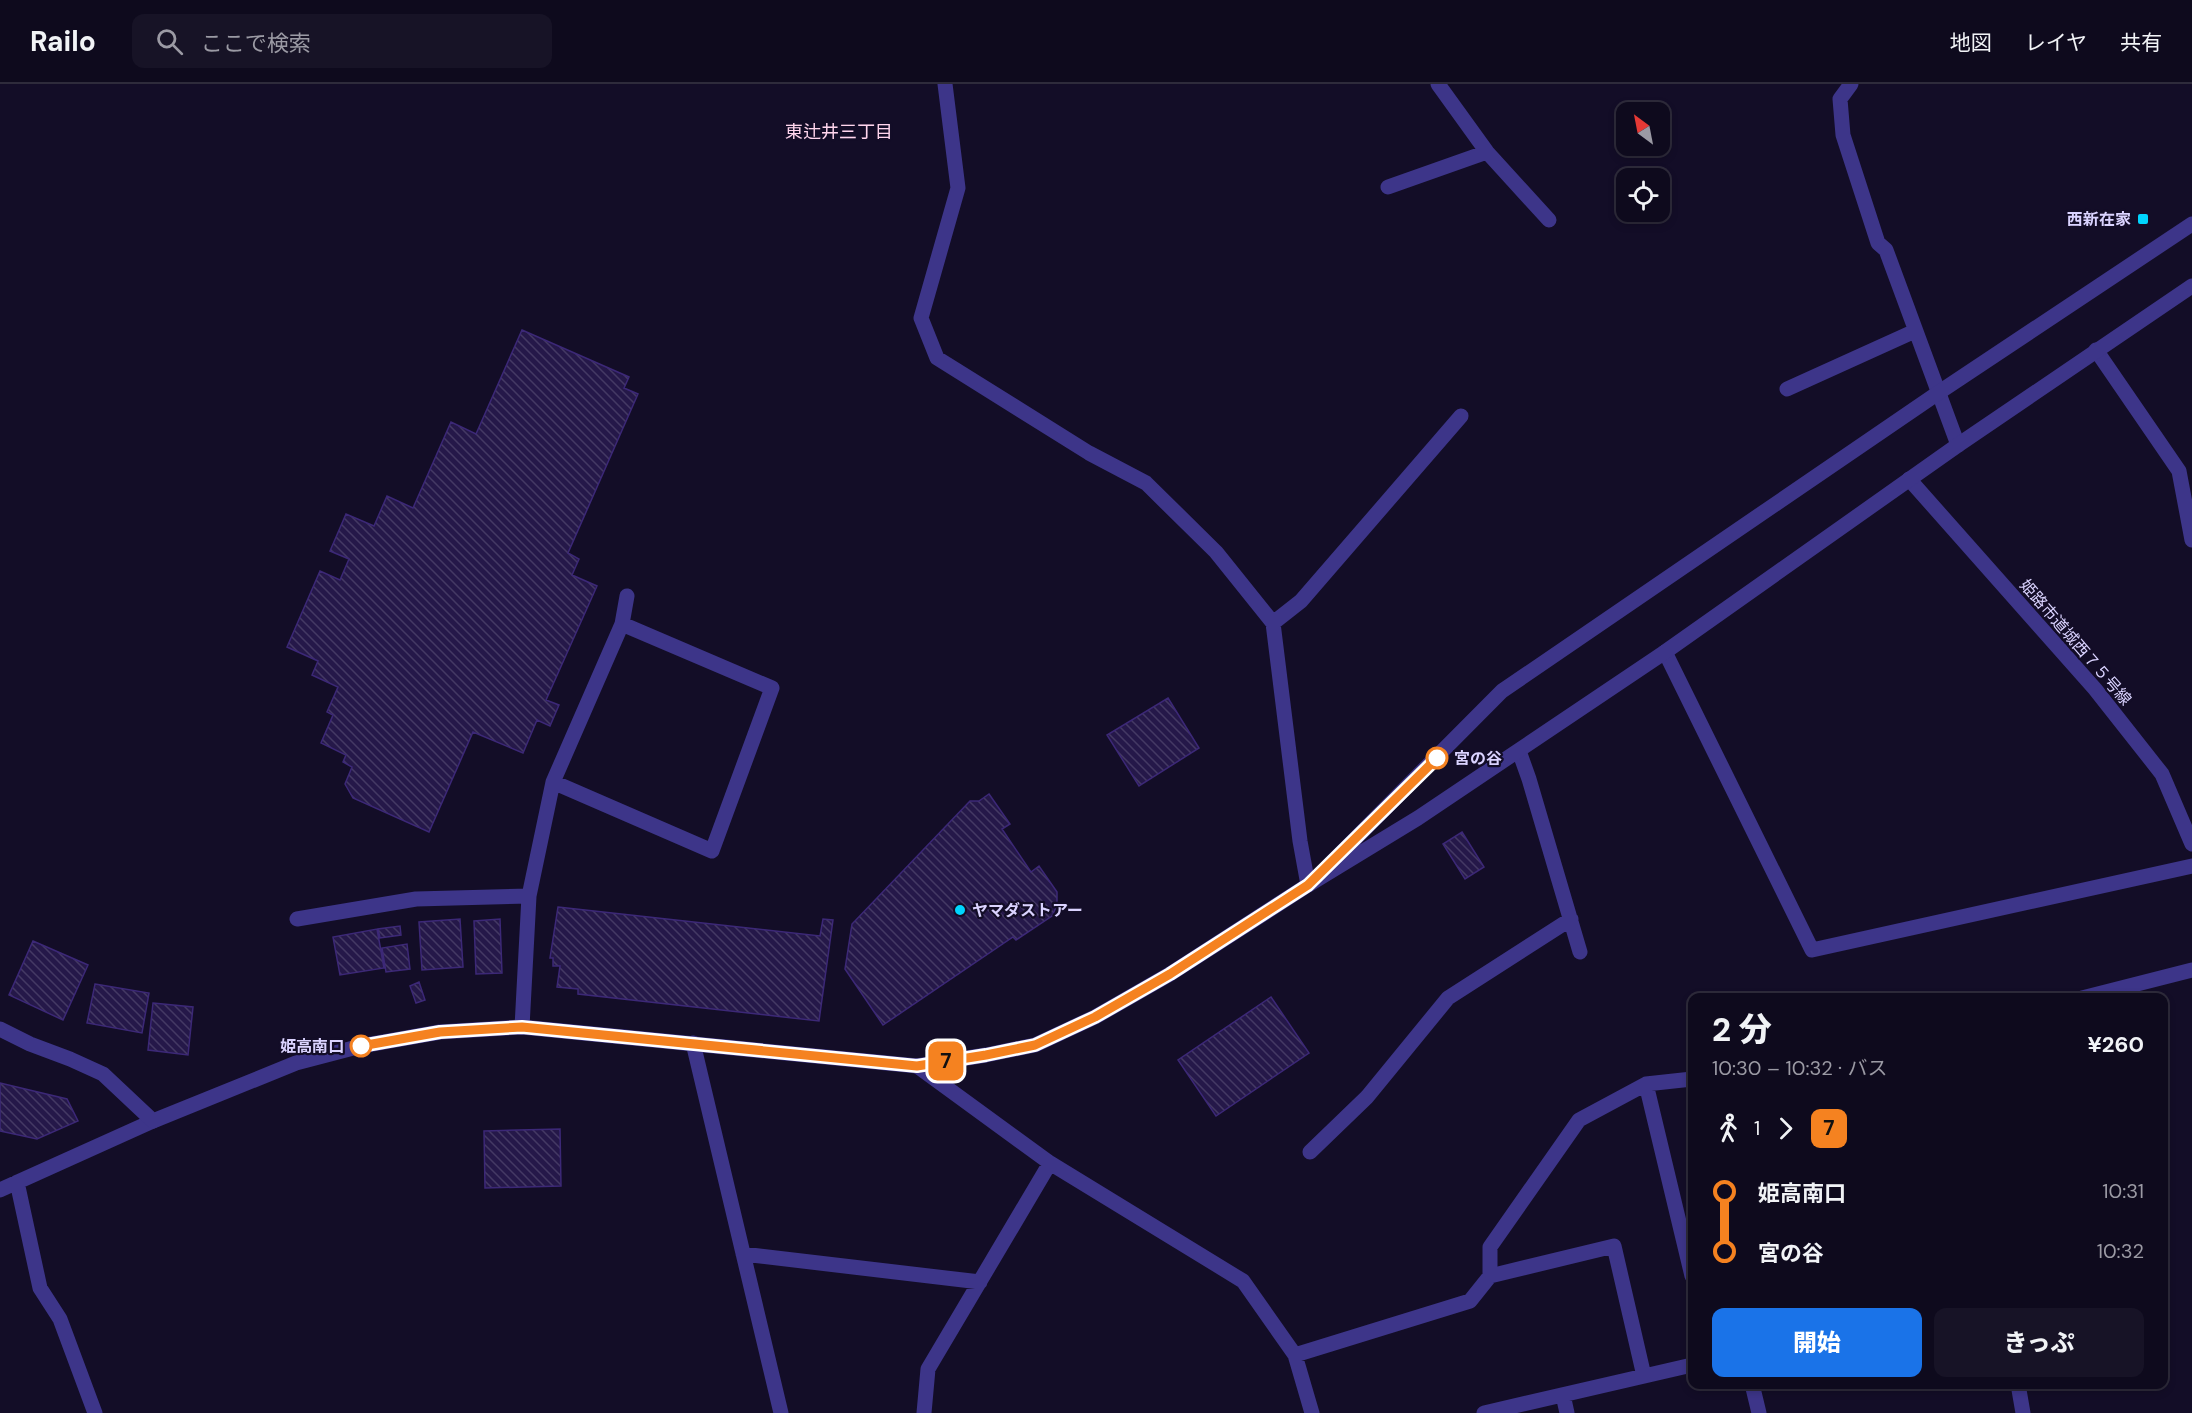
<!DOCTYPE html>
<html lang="ja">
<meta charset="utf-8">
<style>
:root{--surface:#0e0a1d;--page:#171326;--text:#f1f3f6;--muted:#9b9aa4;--line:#2e2b3b;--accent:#1a73e8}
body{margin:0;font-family:"DM Sans","Noto Sans JP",sans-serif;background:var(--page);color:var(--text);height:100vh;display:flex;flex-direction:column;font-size:22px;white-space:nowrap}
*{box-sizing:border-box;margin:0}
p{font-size:20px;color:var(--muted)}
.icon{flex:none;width:33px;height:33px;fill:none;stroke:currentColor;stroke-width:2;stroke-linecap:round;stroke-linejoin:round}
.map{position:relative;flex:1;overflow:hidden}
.sheet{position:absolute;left:1688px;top:909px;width:480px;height:396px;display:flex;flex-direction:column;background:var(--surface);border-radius:12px;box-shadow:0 3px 9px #0003,0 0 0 2px var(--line)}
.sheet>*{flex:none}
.badge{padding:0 12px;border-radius:9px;font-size:21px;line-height:39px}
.needle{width:39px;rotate:328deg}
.controls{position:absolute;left:1616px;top:18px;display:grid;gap:12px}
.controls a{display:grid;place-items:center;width:54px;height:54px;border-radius:12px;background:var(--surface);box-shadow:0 3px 9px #0003,0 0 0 2px var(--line);font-size:30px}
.map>.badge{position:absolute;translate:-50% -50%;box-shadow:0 0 0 3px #fff}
.legs{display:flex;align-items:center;gap:9px;height:66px;padding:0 24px;font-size:20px}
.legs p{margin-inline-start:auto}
.summary{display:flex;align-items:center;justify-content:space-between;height:102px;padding:0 24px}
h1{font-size:33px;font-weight:800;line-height:45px}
.button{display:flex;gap:12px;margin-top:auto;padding:12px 24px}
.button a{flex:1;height:69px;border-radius:12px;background:var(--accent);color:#fff;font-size:24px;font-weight:800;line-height:69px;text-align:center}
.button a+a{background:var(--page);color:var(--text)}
ul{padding:0 24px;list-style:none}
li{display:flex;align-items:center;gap:21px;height:60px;font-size:22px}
li i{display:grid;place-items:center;width:9px;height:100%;margin:0 8px;background:currentColor}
li i::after{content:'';width:15px;height:15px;margin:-8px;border:4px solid;border-radius:50%;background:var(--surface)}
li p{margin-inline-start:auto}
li:first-child i{background:linear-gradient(#0000 50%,currentColor 0)}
li:last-child i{background:linear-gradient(currentColor 50%,#0000 0)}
header{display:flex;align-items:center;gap:36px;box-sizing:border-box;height:84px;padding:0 30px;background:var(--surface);border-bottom:2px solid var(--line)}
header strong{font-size:28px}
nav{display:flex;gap:33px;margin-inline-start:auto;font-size:21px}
.search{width:420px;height:54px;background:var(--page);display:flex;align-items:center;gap:15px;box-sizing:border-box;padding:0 21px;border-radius:12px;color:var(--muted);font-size:22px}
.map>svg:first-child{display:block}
.building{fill:url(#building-back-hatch);stroke:#3c2877;stroke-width:1.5}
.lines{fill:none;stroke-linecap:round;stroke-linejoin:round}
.minor{stroke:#3d3589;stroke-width:15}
.tertiary{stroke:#3d3589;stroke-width:15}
.line-1-casing{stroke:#fff;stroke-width:14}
.line-1{stroke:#f58220;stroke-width:9}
.poi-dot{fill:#00d5fe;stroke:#130d27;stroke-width:2}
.stop-1-dot{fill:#fff;stroke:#f58220;stroke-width:3}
.labels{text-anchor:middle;stroke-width:4.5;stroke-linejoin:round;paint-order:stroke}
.poi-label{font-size:16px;font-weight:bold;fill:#dad3ff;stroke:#130d27;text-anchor:end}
.street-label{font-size:16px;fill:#dad3ff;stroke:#130d27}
.stop-label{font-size:16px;font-weight:bold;fill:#dad3ff;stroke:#130d27;text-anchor:start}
.neighbourhood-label{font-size:18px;fill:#ffd5ed;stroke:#130d27}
</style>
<header>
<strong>Railo</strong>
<div class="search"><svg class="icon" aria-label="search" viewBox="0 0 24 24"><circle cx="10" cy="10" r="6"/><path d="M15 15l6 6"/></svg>ここで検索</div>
<nav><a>地図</a><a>レイヤ</a><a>共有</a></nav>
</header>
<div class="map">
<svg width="2192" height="1329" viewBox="0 0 2192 1329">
<defs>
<pattern id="building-back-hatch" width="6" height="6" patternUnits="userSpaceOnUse" patternTransform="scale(1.5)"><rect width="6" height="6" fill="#251849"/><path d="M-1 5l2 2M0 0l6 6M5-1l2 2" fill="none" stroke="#443964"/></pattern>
</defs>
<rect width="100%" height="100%" fill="#130d27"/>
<path class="building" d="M522 246 629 293 624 304 638 310 568 469 579 475 572 491 597 502 546 616 559 621 550 642 537 636 523 669 473 648 429 748 353 714 345 700 352 683 343 678 346 671 321 659 333 631 327 628 338 603 312 591 318 577 287 563 320 487 340 496 349 475 330 467 346 430 374 442 387 412 413 424 451 338 476 350Z
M1168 614 1199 664 1139 702 1107 651Z
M989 710 1010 740 1002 745 1031 788 1039 782 1057 808V821L1052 832 1016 856 1013 853 883 941 845 885 852 840 970 717H979Z
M1462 748 1484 783 1465 795 1443 760Z
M558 823 820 852 823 835 833 836 819 937 578 910V905L557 903 560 882H553V874H550Z
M460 835 463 883 422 886 419 838Z
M500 835 502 889 476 890 474 837Z
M400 842 401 851 380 854 378 845Z
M377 845 384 884 340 891 333 853Z
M33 857 88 881 63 936 9 911Z
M407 860 410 885 386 888 382 864Z
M419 898 425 916 416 919 410 902Z
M95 900 149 909 142 949 87 939Z
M1271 913 1309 969 1216 1032 1178 976Z
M153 919 193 923 188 971 148 966Z
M0 999 67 1015 78 1037 37 1055 0 1047Z
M560 1045 561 1102 485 1104 484 1047Z"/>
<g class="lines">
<path class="minor" d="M945 0 958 104 921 234 937 274 1089 369 1146 399 1216 468 1273 539 1300 757 1308 801
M1438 0 1487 68 1549 136
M1851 0 1840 15 1843 51 1878 159 1886 166 1958 361
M1388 103 1487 68
M2096 266 2179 387 2192 456
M1787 305 1915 247
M1909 395 2095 605 2162 690 2192 760
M1273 539 1301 517 1461 332
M1665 568 1812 866 2192 782
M1519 667 1529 695 1580 868
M553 698 712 767 772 604 622 540
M297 835 416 815 529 812
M2082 914 2192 886
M522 943 529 812 553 698 622 540 627 512
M693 959 781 1329
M917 982 1050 1079 1243 1197 1295 1271 1312 1329
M1646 1000 1692 1192
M1310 1068 1367 1013 1448 914 1571 835
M17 1098 40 1204 60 1235 95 1329
M0 1106 153 1037
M743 1170 980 1198
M1490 1192V1163L1579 1036 1646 1000 1692 995
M1295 1271 1470 1217 1490 1192 1614 1162 1644 1292
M1752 1300 1759 1329
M2018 1300 2023 1329
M1563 1311 1567 1329
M924 1329 928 1285 1050 1079
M1484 1329 1692 1281"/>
<path class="tertiary" d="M1328 782 1502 607 1938 309 2192 140
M0 945 30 960 70 975 103 990 153 1037 296 979 361 962 440 948 522 943 917 982 986 971 1035 961 1095 933 1170 890 1308 801 1418 734 1665 568 1958 361 2192 202"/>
</g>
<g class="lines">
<defs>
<path id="line-1" d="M361 962 440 948 522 943 917 982 986 971 1035 961 1095 933 1170 890 1308 801 1437 674"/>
</defs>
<use href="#line-1" class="line-1-casing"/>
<use href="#line-1" class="line-1"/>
</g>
<g class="poi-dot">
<rect x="2137" y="129" width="12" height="12" rx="3"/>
<circle cx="960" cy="826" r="6"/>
</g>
<g class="stop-1-dot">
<circle cx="1437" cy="674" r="10"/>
<circle cx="361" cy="962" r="10"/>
</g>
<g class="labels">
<g class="poi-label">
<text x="2131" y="141">西新在家</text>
<text x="972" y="832" text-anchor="start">ヤマダストアー</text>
</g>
<g class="street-label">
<text transform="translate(2076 558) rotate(49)" y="6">姫路市道城西７５号線</text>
</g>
<g class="stop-label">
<text x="1454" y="680">宮の谷</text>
<text x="344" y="968" text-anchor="end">姫高南口</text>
</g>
<g class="neighbourhood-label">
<text x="839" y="54">東辻井三丁目</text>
</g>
</g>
</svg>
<div class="controls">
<a><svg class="needle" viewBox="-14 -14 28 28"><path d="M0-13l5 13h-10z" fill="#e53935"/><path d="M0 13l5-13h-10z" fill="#9b9aa4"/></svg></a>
<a><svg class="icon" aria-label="locate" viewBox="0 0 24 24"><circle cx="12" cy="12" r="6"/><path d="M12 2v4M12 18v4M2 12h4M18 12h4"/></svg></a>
</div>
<b class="badge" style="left:946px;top:977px;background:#f58220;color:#111">7</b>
<section class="sheet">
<div class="summary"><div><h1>2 分</h1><p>10:30 – 10:32 · バス</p></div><b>¥260</b></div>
<div class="legs"><svg class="icon" aria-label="walk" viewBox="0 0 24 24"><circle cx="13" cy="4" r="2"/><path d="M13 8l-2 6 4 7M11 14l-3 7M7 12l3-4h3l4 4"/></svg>1<svg class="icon" aria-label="forward" viewBox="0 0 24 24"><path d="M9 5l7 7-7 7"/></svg><b class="badge" style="background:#f58220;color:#111">7</b></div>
<ul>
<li><i style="color:#f58220"></i><b>姫高南口</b><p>10:31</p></li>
<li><i style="color:#f58220"></i><b>宮の谷</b><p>10:32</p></li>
</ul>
<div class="button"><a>開始</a><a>きっぷ</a></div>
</section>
</div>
